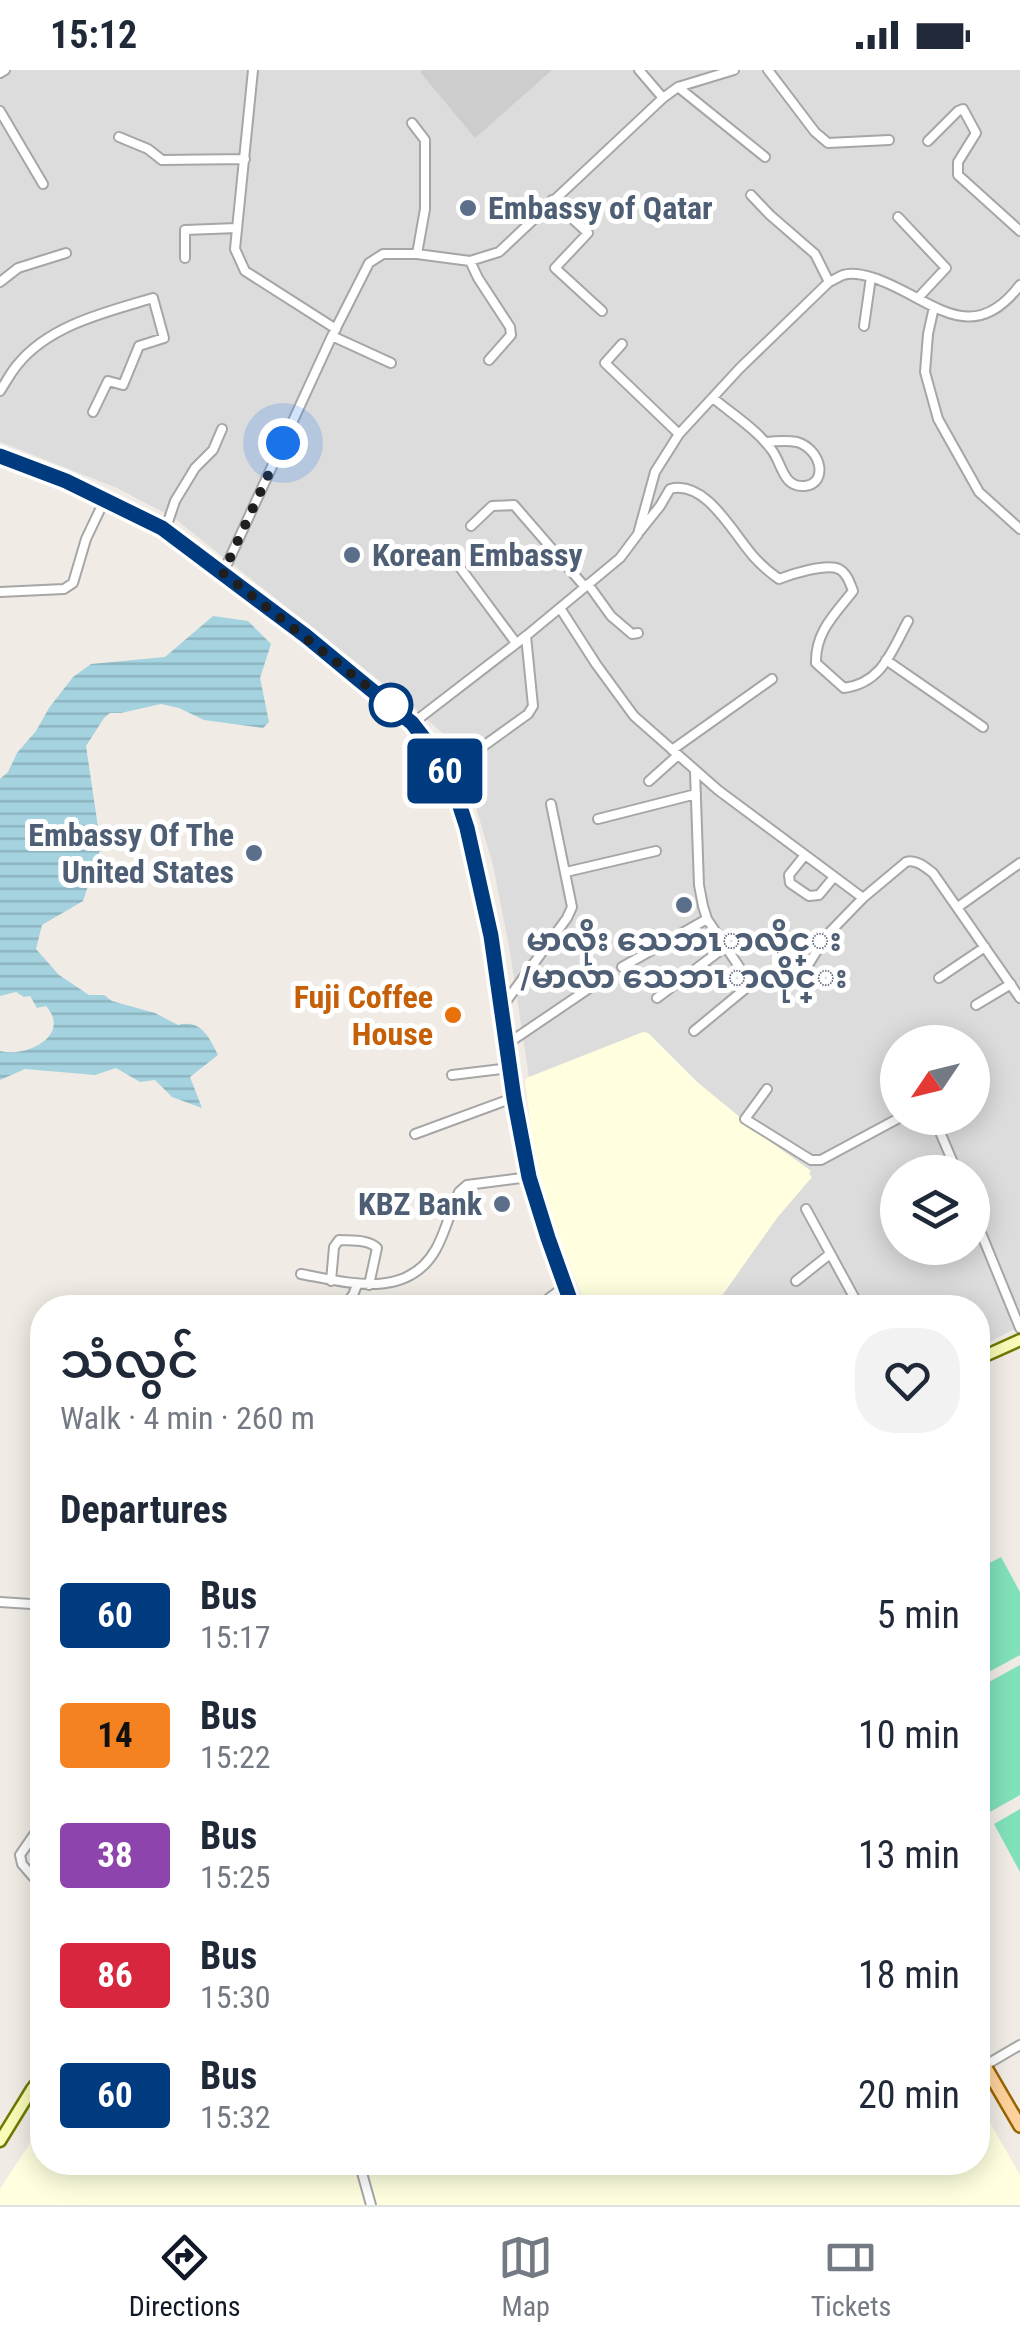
<!DOCTYPE html>
<meta charset="utf-8">
<style>
:root{--surface:#fff;--page:#f2f2f3;--text:#1f2937;--muted:#747a83;--line:#e0e1e3;--accent:#111827}
body{margin:0;font-family:"Roboto Condensed","Noto Sans Myanmar",sans-serif;background:var(--page);color:var(--text);height:100vh;display:flex;flex-direction:column;font-size:38px;white-space:nowrap}
*{box-sizing:border-box;margin:0}
p{font-size:32px;color:var(--muted)}
.icon{flex:none;width:55px;height:55px;fill:none;stroke:currentColor;stroke-width:2;stroke-linecap:round;stroke-linejoin:round}
.map{position:relative;flex:1;overflow:hidden}
.sheet{position:absolute;left:30px;top:1225px;width:960px;height:880px;display:flex;flex-direction:column;background:var(--surface);border-radius:40px;box-shadow:0 5px 25px #0003}
.sheet>*{flex:none}
.badge{padding:0 20px;border-radius:8px;font-size:35px;line-height:65px}
.needle{width:65px;rotate:235deg}
.fabs{position:absolute;left:880px;top:955px;display:grid;gap:20px}
.fabs a{display:grid;place-items:center;width:110px;height:110px;border-radius:50%;background:var(--surface);box-shadow:0 5px 25px #0003;font-size:50px}
.you{position:absolute;width:50px;height:50px;margin:-25px;border:8px solid #fff;border-radius:50%;background:#1a73e8;box-shadow:0 0 0 15px #1a73e833}
.map>.badge{position:absolute;translate:-50% -50%;box-shadow:0 0 0 5px #fff}
h2{padding:0 30px;font-size:38px;line-height:90px}
.round{display:grid;place-items:center;flex:none;width:105px;height:105px;border-radius:40px;background:var(--page)}
.overview{display:flex;align-items:center;justify-content:space-between;height:170px;padding:0 30px}
h1{font-size:48px;font-weight:600;line-height:75px}
ul{padding:0;list-style:none}
li{display:flex;align-items:center;gap:30px;height:120px;padding:0 30px}
li div{flex:1}
li b{display:block;font-size:38px}
li em{font-style:normal}
li .badge{min-width:110px;font-weight:700;text-align:center}
.status{display:flex;justify-content:space-between;align-items:center;height:70px;padding:0 50px;background:var(--surface);direction:ltr}
.status svg{height:28px;fill:currentColor}
.tab-bar{display:flex;justify-content:space-around;align-items:center;height:140px;border-top:2px solid var(--line);background:var(--surface);font-size:28px;color:var(--muted)}
.tab-bar a{display:grid;justify-items:center;gap:5px}
.tab-bar .active{color:var(--accent)}
.map>svg:first-child{display:block}
.residential{fill:#dddcdc;fill-rule:evenodd}
.education{fill:#ffffdf}
.religious{fill:#cdcdcd}
.pitch{fill:#81e1bb}
.water{fill:url(#water-rules)}
.lines{fill:none;stroke-linecap:round;stroke-linejoin:round}
.street-casing{stroke:#a6a6a6;stroke-width:12}
.secondary-casing{stroke:#6f7a02;stroke-width:15}
.primary-casing{stroke:#9a6500;stroke-width:16}
.street{stroke:#fff;stroke-width:8}
.secondary{stroke:#f9fbb8;stroke-width:10}
.primary{stroke:#fed29c;stroke-width:11}
.line-casing{stroke:#fff;stroke-width:22}
.line{stroke:#003b80;stroke-width:15}
.walk{stroke:#1f1f1f;stroke-width:10;stroke-dasharray:0 18}
.service-dot{fill:#5c6f8a;stroke:#fff;stroke-width:4}
.stop-dot{fill:#fff;stroke:#003b80;stroke-width:5}
.food-dot{fill:#e8710a;stroke:#fff;stroke-width:4}
.labels{text-anchor:middle;stroke-width:10;stroke-linejoin:round;paint-order:stroke}
.service-label{font-size:32px;font-weight:bold;fill:#4e5e75;stroke:#fff;text-anchor:start}
.food-label{font-size:32px;font-weight:bold;fill:#c56008;stroke:#fff;text-anchor:end}
</style>
<div class="status"><b>15:12</b><svg viewBox="0 0 49 12"><path d="M0 12V9h3v3zM5 12V6h3v6zM10 12V3h3v9zM15 12V0h3v12zM26 1h20v11H26zM47 4h2v5h-2z"/></svg></div>
<div class="map">
<svg width="1020" height="2135" viewBox="0 0 1020 2135">
<defs>
<pattern id="water-rules" width="6" height="5" patternUnits="userSpaceOnUse" patternTransform="scale(2.5)"><rect width="6" height="5" fill="#a4d2df"/><path d="M0 2.5h6" fill="none" stroke="#8db4bf"/></pattern>
</defs>
<rect width="100%" height="100%" fill="#f0ece5"/>
<path class="residential" d="M0 0H1020V1256L978 1278V1238L704 1237 811 1106 697 1012 648 963 529 1007 510 882 493 795 469 714 449 669 414 638 174 448 117 418 0 372ZM898 972H972V1048H898ZM898 1102H972V1178H898Z"/>
<path class="education" d="M643 962 648 963 697 1012 764 1067 811 1101 809 1104 812 1107 777 1148 714 1237H586L560 1170 535 1094 525 1010 529 1007Z
M978 2032 1020 2105V2135H0V2119L42 2055V2092H978Z"/>
<path class="religious" d="M423 0H550L551 1 475 68 420 2Z"/>
<path class="pitch" d="M1001 1487 1020 1522V1585L978 1608V1499Z
M1020 1595V1725L988 1743 978 1724V1618Z
M1020 1739V1802L994 1754Z"/>
<path class="water" d="M213 546 248 551 271 574 260 608 269 652 263 658 204 650 179 638 161 634 121 643H110L104 648 86 676 101 777 83 831 42 855 36 879 59 905 89 925H104L112 931 155 943 178 955C201 949 209 967 218 985L190 1007 202 1038 172 1027 155 1010 140 1012 116 998 95 1005 25 999 0 1010V981C26 988 72 966 46 936L37 938 30 926 24 927 16 922 0 926V709L8 702 17 683 36 661 49 638 73 607 91 594 165 587Z"/>
<g class="lines">
<defs>
<path id="street" d="M253 0 235 179 245 201 336 259
M639 0 663 28
M768 0 815 62 828 73 889 70
M0 3 5 0
M678 17 765 87
M0 41 43 114
M412 53 425 70V139L417 184
M119 67 148 79 162 90 245 89
M928 71 958 41 963 39 976 63 958 92V105L1020 161
M751 125 770 145 815 184 829 212
M552 130 588 163 555 198 602 241
M898 147 946 198 918 228
M185 188V160L237 158
M470 191 478 208 510 257 511 265 489 290
M0 212 18 198 66 183
M934 237 928 264 925 302 938 349 979 422 1020 459
M864 256 871 207
M332 266 391 293
M622 274 605 293 679 364
M0 321C6 312 11 302 18 294 50 255 106 242 153 228L164 268 139 276 123 315 108 311 93 342
M713 328C732 344 756 359 771 379 782 392 782 418 805 416 829 413 821 379 797 372 787 370 776 371 766 372
M471 456 492 436 514 435 585 517
M165 461 175 431 195 398 213 380 222 359
M640 461 660 436 670 419C706 409 734 465 754 487 762 496 769 502 779 509 792 504 826 493 839 499 847 503 850 513 853 521 835 544 815 562 816 593L844 618C882 613 891 582 908 551
M456 492 516 573
M223 503 332 266 369 193 383 184H417L470 191 499 182 663 28 678 17 734 0
M588 514 611 546 632 564 638 563
M0 522 64 519 73 513 86 469 105 429
M560 538 596 594 634 646 718 720 863 828
M886 590 983 657
M413 653 526 566 620 488 638 464 655 402 679 364 740 298 829 212C834 210 838 207 843 205 852 202 865 205 874 208 929 226 970 281 1020 215
M672 680 772 609
M446 703 528 644 533 636 526 566
M649 711 677 686
M598 749 696 724
M805 785 789 805 790 813 809 826 819 825 834 807
M566 802 656 781
M958 837 1020 793
M622 897 707 849
M805 900 826 866 863 828 906 792C916 789 925 797 933 803L1020 928
M939 908 985 877
M657 928 725 877
M976 935 1011 914
M502 937 567 848 572 837 551 734
M694 961 745 919 748 910 707 849 703 836 699 815 695 702
M507 974 594 915
M452 1005 510 998
M767 1019 745 1049 811 1090H821L899 1048
M934 1048 957 1102
M415 1064 513 1028
M806 1139 860 1238
M972 1141 1020 1258
M301 1204C346 1212 407 1231 436 1179 446 1161 450 1141 459 1122L467 1115 529 1107
M331 1211 334 1177 339 1170C351 1171 368 1169 377 1178L369 1215
M796 1211 830 1184
M343 1238 353 1225 357 1215
M536 1238 564 1217
M0 1532 31 1534 42 1540
M42 1753 20 1785 22 1794 42 1817
M984 1996 1020 1975
M359 2092 371 2135"/>
<path id="secondary" d="M978 1289 1020 1270
M0 2071 32 2019 42 2006"/>
<path id="primary" d="M0 386 66 411 161 458 306 566 413 653 433 680 453 715 467 758 491 866 513 1028 529 1107 547 1168 573 1238
M978 1984 1020 2056"/>
</defs>
<use href="#street" class="street-casing"/>
<use href="#secondary" class="secondary-casing"/>
<use href="#primary" class="primary-casing"/>
<use href="#street" class="street"/>
<use href="#secondary" class="secondary"/>
<use href="#primary" class="primary"/>
</g>
<g class="lines">
<defs>
<path id="line" d="M0 386 66 411 162 458 306 566 358 609 412 653 433 680 453 715 467 758 491 866 514 1028 529 1107 548 1168 573 1238"/>
</defs>
<use href="#line" class="line-casing"/>
<use href="#line" class="line"/>
<path class="walk" d="M283 373 223 503 391 635"/>
</g>
<g class="service-dot">
<circle cx="468" cy="138" r="10"/>
<circle cx="352" cy="485" r="10"/>
<circle cx="254" cy="783" r="10"/>
<circle cx="684" cy="835" r="10"/>
<circle cx="502" cy="1134" r="10"/>
</g>
<circle class="stop-dot" cx="391" cy="635" r="20"/>
<circle class="food-dot" cx="453" cy="945" r="10"/>
<g class="labels">
<g class="service-label">
<text x="488" y="149">Embassy of Qatar</text>
<text x="372" y="496">Korean Embassy</text>
<text x="234" y="776" text-anchor="end">Embassy Of The<tspan x="234" dy="37">United States</tspan></text>
<text x="684" y="881" text-anchor="middle">မာလိုး သေဘၤာလိုင္း<tspan x="684" dy="37">/မာလာ သေဘၤာလိုင္း</tspan></text>
<text x="482" y="1145" text-anchor="end">KBZ Bank</text>
</g>
<g class="food-label">
<text x="433" y="938">Fuji Coffee<tspan x="433" dy="37">House</tspan></text>
</g>
</g>
</svg>
<div class="fabs">
<a><svg class="needle" viewBox="-14 -14 28 28"><path d="M0-13l5 13h-10z" fill="#e53935"/><path d="M0 13l5-13h-10z" fill="#747a83"/></svg></a>
<a><svg class="icon" aria-label="layers" viewBox="0 0 24 24"><path d="M12 4l9 5-9 5-9-5zM3 14l9 5 9-5"/></svg></a>
</div>
<div class="you" style="left:283px;top:373px"></div>
<b class="badge" style="left:445px;top:701px;background:#003b80;color:#fff">60</b>
<section class="sheet">
<div class="overview"><div><h1>သံလွင်</h1><p>Walk · 4 min · 260 m</p></div><a class="round"><svg class="icon" aria-label="heart" viewBox="0 0 24 24"><path d="M12 20l-8-8c-3-5 5-10 8-4 3-6 11-1 8 4z"/></svg></a></div>
<h2>Departures</h2>
<ul>
<li><span class="badge" style="background:#003b80;color:#fff">60</span><div><b>Bus</b><p>15:17</p></div><em>5 min</em></li>
<li><span class="badge" style="background:#f58220;color:#111">14</span><div><b>Bus</b><p>15:22</p></div><em>10 min</em></li>
<li><span class="badge" style="background:#8e44ad;color:#fff">38</span><div><b>Bus</b><p>15:25</p></div><em>13 min</em></li>
<li><span class="badge" style="background:#d7263d;color:#fff">86</span><div><b>Bus</b><p>15:30</p></div><em>18 min</em></li>
<li><span class="badge" style="background:#003b80;color:#fff">60</span><div><b>Bus</b><p>15:32</p></div><em>20 min</em></li>
</ul>
</section>
</div>
<nav class="tab-bar">
<a class="active"><svg class="icon" aria-label="directions" viewBox="0 0 24 24"><path d="M12 3l9 9-9 9-9-9zM9 14v-3h6M13 9l2 2-2 2"/></svg>Directions</a>
<a><svg class="icon" aria-label="map" viewBox="0 0 24 24"><path d="M3 6l6-2 6 2 6-2v14l-6 2-6-2-6 2zM9 4v14M15 6v14"/></svg>Map</a>
<a><svg class="icon" aria-label="tickets" viewBox="0 0 24 24"><path d="M3 7h18v10H3zM15 7v10"/></svg>Tickets</a>
</nav>
